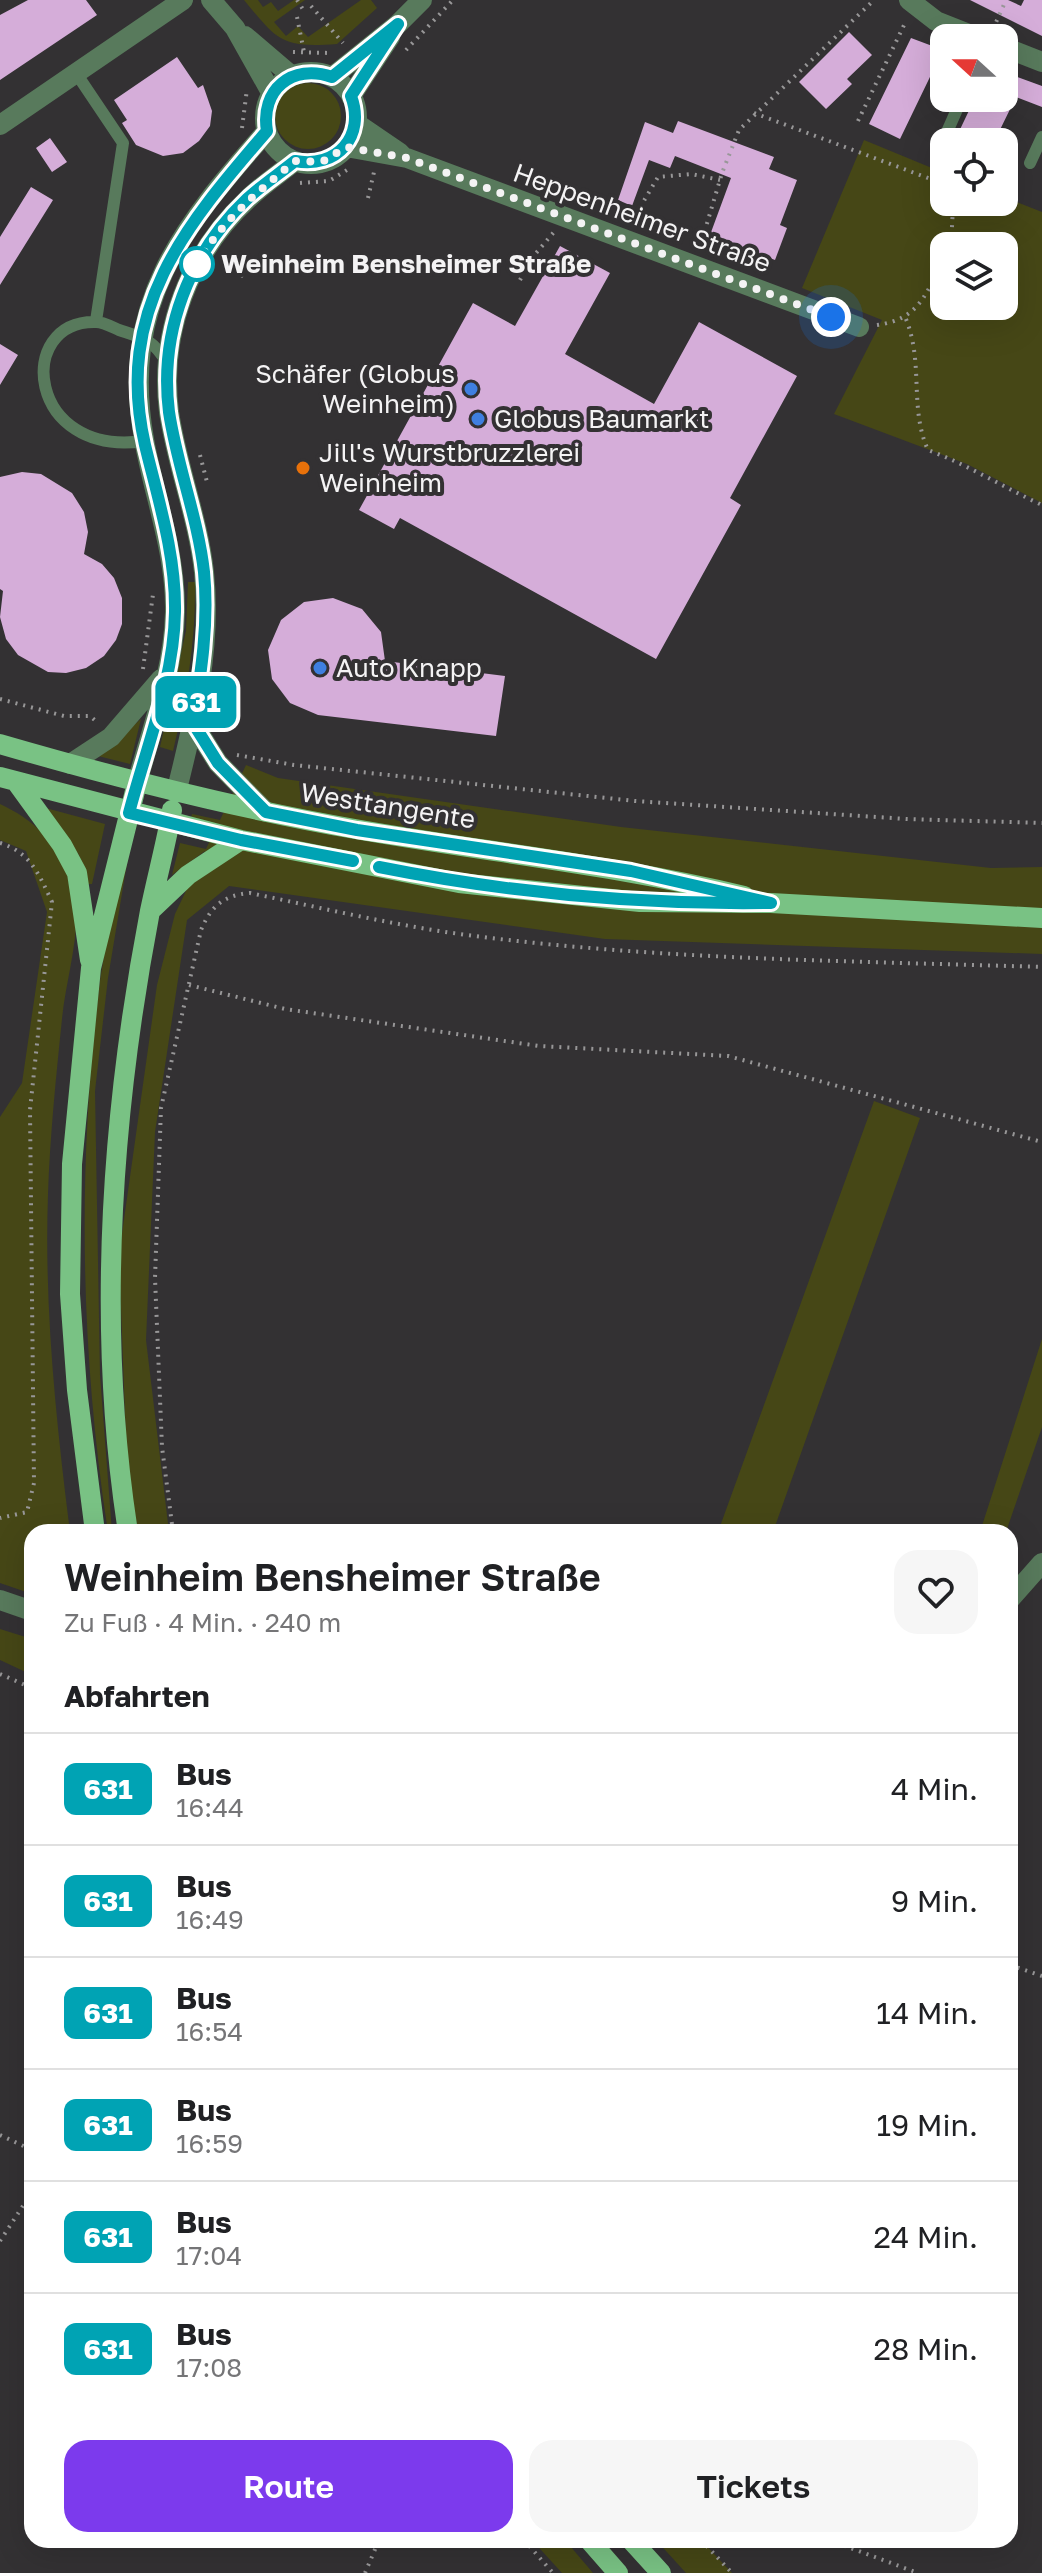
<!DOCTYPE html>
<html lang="de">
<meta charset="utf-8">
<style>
:root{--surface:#fff;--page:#f6f6f6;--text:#202124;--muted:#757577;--line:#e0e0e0;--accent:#7c3aed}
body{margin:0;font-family:"Golos Text",sans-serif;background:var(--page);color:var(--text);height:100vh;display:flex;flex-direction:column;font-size:30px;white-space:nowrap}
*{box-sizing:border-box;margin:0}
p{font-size:26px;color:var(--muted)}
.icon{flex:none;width:44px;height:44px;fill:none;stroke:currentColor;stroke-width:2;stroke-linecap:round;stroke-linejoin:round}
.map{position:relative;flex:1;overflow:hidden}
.sheet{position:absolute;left:24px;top:1524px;width:994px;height:1024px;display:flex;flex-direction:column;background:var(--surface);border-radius:24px;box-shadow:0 8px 32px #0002}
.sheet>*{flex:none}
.badge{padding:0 16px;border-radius:12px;font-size:28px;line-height:52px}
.needle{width:52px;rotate:291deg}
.fabs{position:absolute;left:930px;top:24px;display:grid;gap:16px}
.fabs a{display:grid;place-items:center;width:88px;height:88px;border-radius:16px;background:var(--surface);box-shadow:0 8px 32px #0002;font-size:40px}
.you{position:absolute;width:40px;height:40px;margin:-20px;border:6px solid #fff;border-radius:50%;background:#1a73e8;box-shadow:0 0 0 12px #1a73e833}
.map>.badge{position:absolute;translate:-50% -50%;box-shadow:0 0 0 4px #fff}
h2{padding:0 40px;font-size:30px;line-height:72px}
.round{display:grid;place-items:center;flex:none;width:84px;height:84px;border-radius:24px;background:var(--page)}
.headline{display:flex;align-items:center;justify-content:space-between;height:136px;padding:0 40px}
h1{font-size:38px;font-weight:600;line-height:60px}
.primary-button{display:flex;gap:16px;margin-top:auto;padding:16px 40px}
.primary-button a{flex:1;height:92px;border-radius:24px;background:var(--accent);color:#fff;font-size:32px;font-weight:600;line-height:92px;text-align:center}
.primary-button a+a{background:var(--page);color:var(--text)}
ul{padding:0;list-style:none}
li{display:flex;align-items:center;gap:24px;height:112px;padding:0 40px;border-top:2px solid var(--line)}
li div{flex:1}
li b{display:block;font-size:30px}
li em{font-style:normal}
li .badge{min-width:88px;font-weight:700;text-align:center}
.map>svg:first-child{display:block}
.green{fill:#464716;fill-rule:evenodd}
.building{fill:#d5add9}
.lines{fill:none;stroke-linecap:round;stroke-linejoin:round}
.path{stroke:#989798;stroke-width:4;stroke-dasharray:2 6;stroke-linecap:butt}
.lane{stroke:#587a5c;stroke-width:12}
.street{stroke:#587a5c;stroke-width:20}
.primary{stroke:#79c284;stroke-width:20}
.line-casing{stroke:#fff;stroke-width:18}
.line{stroke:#00a3b4;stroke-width:12}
.walk{stroke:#f4f3f4;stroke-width:8;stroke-dasharray:0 14.4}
.stop-dot{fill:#fff;stroke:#00a3b4;stroke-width:4}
.shop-dot{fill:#3f7fe0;stroke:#333133;stroke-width:3}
.food-dot{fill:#e8710a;stroke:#333133;stroke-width:3}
.labels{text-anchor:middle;stroke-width:8;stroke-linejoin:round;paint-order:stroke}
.street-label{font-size:26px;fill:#f4f3f4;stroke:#333133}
.stop-label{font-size:26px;font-weight:bold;fill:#f4f3f4;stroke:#333133;text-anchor:start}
.poi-label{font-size:26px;fill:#f4f3f4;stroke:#333133;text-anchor:start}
</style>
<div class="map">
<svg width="1042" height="2573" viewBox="0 0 1042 2573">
<rect width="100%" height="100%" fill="#333133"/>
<path class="green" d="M244 0H258L263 7 271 2 278 11 294 0H305L274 22 286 36 298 26 308 37 361 0H371L377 8 337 44C281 48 278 41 244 0Z
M275 116a33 33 0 1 1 66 0a33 33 0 1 1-66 0Z
M864 140 944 173V202H1004V197L1042 212V503L967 464 834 414 882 320 802 288ZM944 246H1004V306H944Z
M188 582H195C196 640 187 694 173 751L160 747 186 631Z
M141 719 130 764 98 756Z
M246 765 278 778 621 827 991 868 1042 867V954L605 939 229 886 187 920 155 1132 146 1340 169 1532H138L127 1467 119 1255 157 985 175 914 205 851 172 875 180 843 206 849 217 825 191 818 192 814 220 820Z
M0 804C33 819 61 845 72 881 85 923 66 976 62 1019 56 1077 50 1136 48 1194 44 1307 56 1420 70 1532H32V1594L0 1583V1117L22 1083 47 912 26 851 0 840Z
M42 807 105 824 92 884H88L79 855Z
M123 855 128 857 108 978 95 1091 100 1375 112 1532H108C80 1350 77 1164 100 981 106 939 115 897 123 855Z
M874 1101 920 1118 773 1532H718Z
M1042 1339V1427L1006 1532H980Z
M0 1629 32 1639V1675L0 1660Z
M532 2540H565L593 2573H562Z
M656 2540H701L732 2573H686Z"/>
<path class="building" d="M28 0H86L97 15 0 80V15Z
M970 0H1008L1021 6 1024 0H1042V36Z
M849 32 872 55 847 79 852 84 826 109 799 82Z
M911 38 943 50 900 139 869 124Z
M177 57 198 88 203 85 212 111 210 126 199 141 183 153 163 156 136 145 122 123 127 120 114 100Z
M1004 72 1042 86V107L1016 97 994 142H954L975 98H1004Z
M678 121 774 157 769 169 797 180 780 225 787 228 775 260 710 235 731 178 675 156 670 168 649 160 632 206 618 200 645 122 673 133Z
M50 138 67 162 52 172 36 148Z
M31 187 53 200 0 285V237Z
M560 246 610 273 565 354 654 404 699 322 797 376 730 498 741 505 656 659 400 518 394 529 359 510 473 303 515 326Z
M0 344 18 355 0 385Z
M22 472 41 474 72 493 84 512 88 532 84 554 102 564 114 578 122 598V624L116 640 104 656 86 668 66 673 48 672 18 655 6 639 0 617 3 591 0 589V477Z
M333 598 362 609 381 632 385 661 505 676 496 736 318 715 290 703 272 679 268 650 281 620 304 602Z"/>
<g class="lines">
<path class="path" d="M297 0 304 11
M311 6 343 43
M297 17 304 52
M993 29 1006 0
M406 50 453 0
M293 52 331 53
M754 113 936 181 944 193
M858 121 906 21
M242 128 247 89
M300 183 329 181 352 167
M368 198 374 172
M950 202 953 207 951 246
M632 221 658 177 691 174 720 180
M700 247 722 173 739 130 874 0
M221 263 246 278
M520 280 531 259 554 232
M906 319C924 364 909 408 928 450 968 465 1003 487 1042 505
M877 325C920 319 925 294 944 260
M200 455 207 482
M143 669 153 594
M0 699 64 716H90L97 722
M237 755 294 765 635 801 907 819 1042 823
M0 843C30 852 39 874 52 902L30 1110 34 1483 27 1512 0 1518
M189 985 285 1009 539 1046 728 1056 1042 1142
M173 1532 162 1447 155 1278 161 1108 201 930C211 906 224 895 250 893 327 909 405 928 483 937 668 960 856 961 1042 967
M0 1674 32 1688
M1010 1965 1042 1976
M0 2135 32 2150
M0 2241 32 2192
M524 2540 553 2573
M701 2540 732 2573
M829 2540 918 2573
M365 2573 379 2540"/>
<path class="lane" d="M76 73 123 143 96 321
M943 141 962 98
M1030 163 1042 137
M144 441C27 458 14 320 96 322 103 322 112 327 119 330 143 338 153 339 167 363"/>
<path class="street" d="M211 0 235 28 272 94
M909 0 936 21 979 38
M245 36 292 76
M1004 47 1042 62
M265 118a46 46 0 1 1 92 0a46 46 0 1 1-92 0Z
M332 77 398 24 422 0
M351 96 390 37
M356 123 400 153
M0 125 183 0
M346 147 407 158 859 327
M193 723 218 763 266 812
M70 764 111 737 161 679
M137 783C152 728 174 669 175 612 176 552 154 497 144 439 120 303 182 227 267 131
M176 793C194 722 212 646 204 572 198 518 177 466 169 412 159 332 189 254 248 199 262 185 279 174 295 161
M1010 1599 1042 1563
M0 1600 32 1611"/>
<path class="primary" d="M0 744C117 778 234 808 355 829 485 852 615 865 744 896
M0 777 241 840 459 883 640 902 771 903 1042 918
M17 783 62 845 77 873 90 960
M150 911 188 875 241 840
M95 1532 77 1390 70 1294 72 1164 91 968 137 783
M128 1532C96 1326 111 1115 150 911 157 877 166 844 172 810
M589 2540 618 2573
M631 2540 661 2573"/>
</g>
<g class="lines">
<defs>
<path id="line" d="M353 861 241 840 129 813C146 748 174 679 175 612 176 555 158 499 145 445 114 310 185 226 267 131 260 90 292 63 332 77L398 24 351 96C366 136 337 169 295 161 279 174 262 185 247 199 189 254 159 332 169 412 177 466 198 518 204 572 209 623 201 673 193 723L218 763 266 812 357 830 631 871 771 903C638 905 509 893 379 867"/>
</defs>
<use href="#line" class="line-casing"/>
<use href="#line" class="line"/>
<path class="walk" d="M197 264C222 220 257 193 295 161L322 162 346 147 407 158 831 317"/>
</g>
<circle class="stop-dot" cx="197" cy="264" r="16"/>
<g class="shop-dot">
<circle cx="471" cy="389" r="8"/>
<circle cx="478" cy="419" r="8"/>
<circle cx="320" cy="668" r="8"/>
</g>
<circle class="food-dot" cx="303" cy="468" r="8"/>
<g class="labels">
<g class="street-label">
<text transform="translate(642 218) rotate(20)" y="9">Heppenheimer Straße</text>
<text transform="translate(388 806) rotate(9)" y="9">Westtangente</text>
</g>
<g class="stop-label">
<text x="221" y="273">Weinheim Bensheimer Straße</text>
</g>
<g class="poi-label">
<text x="455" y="383" text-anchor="end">Schäfer (Globus<tspan x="455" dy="30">Weinheim)</tspan></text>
<text x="494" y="428">Globus Baumarkt</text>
<text x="319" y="462">Jill's Wurstbruzzlerei<tspan x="319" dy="30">Weinheim</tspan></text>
<text x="336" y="677">Auto Knapp</text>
</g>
</g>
</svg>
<div class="fabs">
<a><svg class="needle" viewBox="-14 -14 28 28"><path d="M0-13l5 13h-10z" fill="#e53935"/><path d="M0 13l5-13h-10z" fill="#757577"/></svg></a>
<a><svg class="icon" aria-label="locate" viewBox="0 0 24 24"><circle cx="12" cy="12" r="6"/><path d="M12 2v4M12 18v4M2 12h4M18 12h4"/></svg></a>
<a><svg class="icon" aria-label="layers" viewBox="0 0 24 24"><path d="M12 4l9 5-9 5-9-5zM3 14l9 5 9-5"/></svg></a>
</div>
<div class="you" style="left:831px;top:317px"></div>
<b class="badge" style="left:196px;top:702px;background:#00a3b4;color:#fff">631</b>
<section class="sheet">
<div class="headline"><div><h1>Weinheim Bensheimer Straße</h1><p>Zu Fuß · 4 Min. · 240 m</p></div><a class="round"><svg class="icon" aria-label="heart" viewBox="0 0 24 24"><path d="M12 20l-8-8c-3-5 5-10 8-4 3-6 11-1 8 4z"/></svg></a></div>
<h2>Abfahrten</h2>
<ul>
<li><span class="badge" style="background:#00a3b4;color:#fff">631</span><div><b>Bus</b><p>16:44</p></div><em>4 Min.</em></li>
<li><span class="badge" style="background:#00a3b4;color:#fff">631</span><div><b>Bus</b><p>16:49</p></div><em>9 Min.</em></li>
<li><span class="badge" style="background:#00a3b4;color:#fff">631</span><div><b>Bus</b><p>16:54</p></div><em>14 Min.</em></li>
<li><span class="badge" style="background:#00a3b4;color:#fff">631</span><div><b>Bus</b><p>16:59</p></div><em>19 Min.</em></li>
<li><span class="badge" style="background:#00a3b4;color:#fff">631</span><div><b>Bus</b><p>17:04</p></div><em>24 Min.</em></li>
<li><span class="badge" style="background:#00a3b4;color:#fff">631</span><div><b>Bus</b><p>17:08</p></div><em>28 Min.</em></li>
</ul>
<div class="primary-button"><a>Route</a><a>Tickets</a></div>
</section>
</div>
